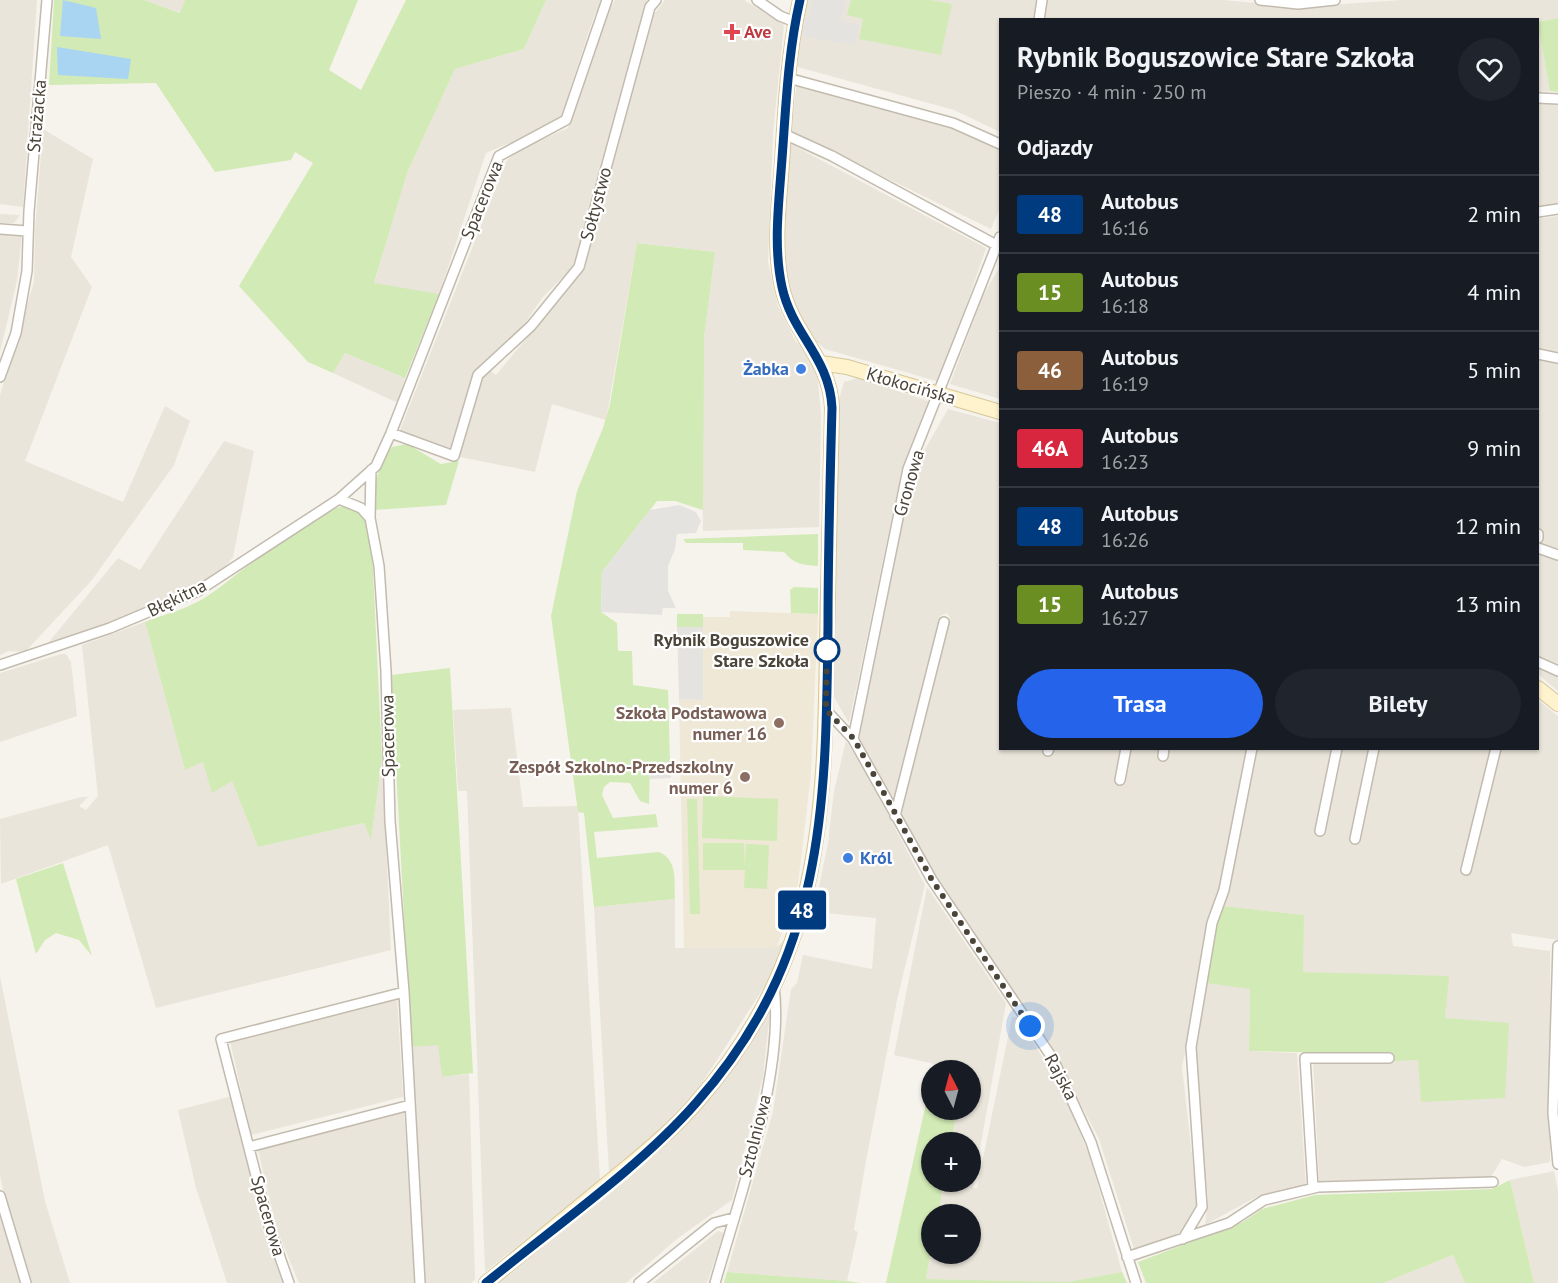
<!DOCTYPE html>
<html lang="pl">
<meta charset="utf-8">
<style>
:root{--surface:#171b24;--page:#20242c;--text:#f1f3f6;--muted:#9ea1a6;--line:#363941;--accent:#2563eb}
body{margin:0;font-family:"PT Sans",sans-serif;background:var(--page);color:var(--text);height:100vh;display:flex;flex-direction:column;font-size:22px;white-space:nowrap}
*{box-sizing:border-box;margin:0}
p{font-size:20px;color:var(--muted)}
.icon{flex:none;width:33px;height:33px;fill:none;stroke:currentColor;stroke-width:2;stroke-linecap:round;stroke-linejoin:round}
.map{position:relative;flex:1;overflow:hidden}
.panel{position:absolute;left:999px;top:18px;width:540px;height:732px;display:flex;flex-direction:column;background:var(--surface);border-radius:0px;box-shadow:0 2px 4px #0004}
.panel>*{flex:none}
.badge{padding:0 12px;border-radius:4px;font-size:21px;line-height:39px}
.needle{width:39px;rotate:354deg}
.tools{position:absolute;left:921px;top:1060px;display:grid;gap:12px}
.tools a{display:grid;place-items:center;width:60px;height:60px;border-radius:50%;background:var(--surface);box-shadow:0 2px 4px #0004;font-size:30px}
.you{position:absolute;width:30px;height:30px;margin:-15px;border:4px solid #fff;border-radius:50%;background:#1a73e8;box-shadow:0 0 0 9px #1a73e833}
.map>.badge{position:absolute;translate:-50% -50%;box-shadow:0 0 0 3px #fff}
h2{padding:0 18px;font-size:22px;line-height:54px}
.round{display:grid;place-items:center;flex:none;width:63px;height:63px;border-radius:32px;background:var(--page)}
.summary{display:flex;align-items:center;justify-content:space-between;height:102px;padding:0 18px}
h1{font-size:28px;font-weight:700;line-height:45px}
.primary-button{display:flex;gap:12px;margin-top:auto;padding:12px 18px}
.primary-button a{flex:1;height:69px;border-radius:36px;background:var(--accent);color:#fff;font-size:24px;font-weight:700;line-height:69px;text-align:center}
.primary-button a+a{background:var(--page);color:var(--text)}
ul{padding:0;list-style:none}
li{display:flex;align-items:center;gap:18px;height:78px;padding:0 18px;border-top:2px solid var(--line)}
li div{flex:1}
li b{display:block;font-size:22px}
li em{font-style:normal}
li .badge{min-width:66px;font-weight:700;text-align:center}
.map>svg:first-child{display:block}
.residential{fill:#eae5da}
.education{fill:#efe8d6}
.green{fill:#d2eab5}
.parking{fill:#e5e3e0}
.water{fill:#a9d4f2}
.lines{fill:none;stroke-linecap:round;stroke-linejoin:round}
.street-casing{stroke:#c2bbae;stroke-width:12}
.secondary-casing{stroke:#d6c79b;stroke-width:16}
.street{stroke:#fff;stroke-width:9}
.secondary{stroke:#fff3cd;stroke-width:14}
.line-casing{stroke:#fff;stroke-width:14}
.line{stroke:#003b80;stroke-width:9}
.walk{stroke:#4b4439;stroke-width:6;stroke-dasharray:0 10.8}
.health-dot{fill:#e0444e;stroke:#fff;stroke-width:2}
.shop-dot{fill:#3f7fe0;stroke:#fff;stroke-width:2}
.stop-dot{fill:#fff;stroke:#003b80;stroke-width:3}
.education-dot{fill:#8d6e63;stroke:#fff;stroke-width:2}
.labels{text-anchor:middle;stroke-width:4.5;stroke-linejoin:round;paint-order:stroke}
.health-label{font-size:18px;font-weight:bold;fill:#be3a42;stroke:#fff;text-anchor:start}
.street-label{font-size:18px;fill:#4b4439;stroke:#fff}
.shop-label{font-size:18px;font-weight:bold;fill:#366cbe;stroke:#fff;text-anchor:end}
.stop-label{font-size:18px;font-weight:bold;fill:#4b4439;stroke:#fff;text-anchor:end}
.education-label{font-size:18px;font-weight:bold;fill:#785e54;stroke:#fff;text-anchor:end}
</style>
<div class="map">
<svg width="1558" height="1283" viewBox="0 0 1558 1283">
<rect width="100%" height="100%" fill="#f6f3ec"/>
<path class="residential" d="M0 0H37L23 207 0 204Z
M144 0H185L181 13Z
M546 0H603L594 16 559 122 486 153 439 294 374 284 406 175 455 69 524 49Z
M615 0H647L576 264 542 298 522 328 483 365 496 375 585 268 650 19 665 0H744L784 25 773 133 768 262 778 306 795 340 813 359 818 381 821 414 819 527 703 531 702 378 704 338 715 252 637 243 606 420 552 404 535 472 460 457 451 448 400 430 507 160 522 148 568 128 604 19Z
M807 0H1036L1033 19 1000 20V132L954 110 794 66Z
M1047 0H1223L1299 7 1402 0H1558V18L1538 22V20H1045Z
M1538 25 1550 91 1538 92Z
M797 83 948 127 1000 149V207L991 229 790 131Z
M1538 103 1558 105V204L1538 207Z
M43 129 93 159 71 257 92 287 25 461 123 502 165 406 190 421 174 465 92 580 25 652 9 651 0 655V395L34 282 35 230Z
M787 142 986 248 940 382 825 349 807 333 791 303 782 261Z
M0 214 20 215 14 223H0Z
M1558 216V354L1538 350V219Z
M0 233 22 235 17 281 0 352Z
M1000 267V399L950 384 983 295Z
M345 353 405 378 398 403 333 373Z
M1538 358 1558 361V668L1538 660Z
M858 378 931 402 902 469 849 723 831 692 835 414 844 382Z
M948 409 1000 423V748H1538V700L1558 716V940L1511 933 1513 946 1550 951V1162L1524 1167 1502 1159 1491 1177 1319 1181 1313 1061 1418 1060 1445 1018 1448 977 1302 972 1304 915 1215 905 1182 1067 1198 1209 1179 1236 1134 1249 1099 1139 1056 1057 936 877 900 817 950 618 947 613 940 616 893 804 856 737 912 472Z
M224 441 254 451 233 557 224 568 199 587 44 648 118 558 140 570Z
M145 622 185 770 203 762 232 781 258 847 364 823 371 839 382 758 391 950 156 1008 108 845 1 884 0 819 81 797H88L79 806 86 810 98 796 82 645Z
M61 654H66L71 662 77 716 0 742V673Z
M1538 667 1558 676V691L1538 674Z
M511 708 523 807 578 806 600 1180 485 1272 467 791H458L453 710Z
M846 741 863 767 925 885 897 1000 866 1161 854 1230 858 1232 847 1281 727 1272 773 1112 791 989 797 983 803 955 872 969 876 918 814 912 828 843 834 791Z
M927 887 1006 1003 973 1188H977L1012 1017H1018L1061 1088 1090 1157 1122 1272 1067 1282 926 1279 931 1250 932 1254H970V1215H938L944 1182H970V1143H951L957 1110H970V1071H934L935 1064 894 1055Z
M675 899V948L777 947 783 941 772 975 698 1089 647 1142 609 1172 594 907Z
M0 976 45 1201 70 1283H30L7 1211 0 1174Z
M1202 982 1250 988 1249 1051 1297 1053 1306 1187 1256 1197 1205 1225 1208 1198 1192 1068Z
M397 998 403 1097 251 1135 230 1041Z
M771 1003 763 1077 732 1200 678 1238 626 1283H486L656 1152 709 1097Z
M439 1044 442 1077 469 1074 475 1279 471 1283H424L411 1047Z
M233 1096 263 1230 283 1283H227L196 1188 178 1110Z
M404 1111 415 1283H299L277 1230 258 1150Z
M1554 1171 1558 1191V1283H1534L1510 1180Z
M0 1210 22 1283H0Z
M718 1231 724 1233 707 1283H653Z
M1453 1255 1465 1283H1383Z"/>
<path class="education" d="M730 611 818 614 811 774 798 884 777 947 684 948 679 699 703 700V617H730Z"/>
<path class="green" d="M54 0H144L180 13 185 0H358L329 70 361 90 406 0H546L524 49 455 69 407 173 374 283 439 294 405 378 345 353 333 373 308 362 239 286 313 163 295 152 291 160 215 172 156 83 49 85Z
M851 0H930L952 4 941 55 859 39 863 19 847 15Z
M1558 18V92L1550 91 1538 25V22Z
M637 243 715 252 704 338 703 510 675 501H657L602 572 601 612 617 623 618 651H632L633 685 668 690 670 762 650 763 649 804 640 801 630 783 610 782 604 787 602 795 613 818 656 814 658 827 594 832 597 858 659 852C678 860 674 881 675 899L594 907 584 813 578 812 551 616 577 491 603 428 610 404Z
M407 444 441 464 459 461 446 505 374 510C373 486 378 466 392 447Z
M352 505 371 529 382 758 371 840 364 823 258 847 232 781 212 793 203 762 185 770 145 622C165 614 191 608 209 595 243 572 313 506 352 505Z
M818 534V566C802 565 794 564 784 552L743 550V543H686L683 539Z
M794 587 818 588V614L791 613 790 590Z
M677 614H703V627H677Z
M450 668 473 1073 442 1077 438 1045 411 1047 391 675Z
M703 796 778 799 777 841 702 838Z
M687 799H697L700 914H690Z
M703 843H744L745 869 746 844 769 845 767 889 744 888 745 870H703Z
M63 863 92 956 79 940 56 933 45 940 36 954 16 879Z
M1224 906 1304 915 1303 972 1449 976 1445 1018 1509 1023 1505 1098 1421 1102 1418 1060 1394 1061V1054L1249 1051 1250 989 1206 983 1217 919Z
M931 1081 932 1110H957L951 1143H932V1182H944L938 1215H932L931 1250 926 1279 1067 1282 1122 1272 1127 1283H886Z
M1510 1180 1534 1283H1465L1453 1255 1383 1283H1146L1138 1262 1243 1222 1262 1209 1315 1195 1492 1189Z
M727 1272 847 1281 861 1283H724Z"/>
<path class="parking" d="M813 0H845L841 21 859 25 855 45 794 35 797 16 809 18Z
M679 505 696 512 701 521 696 533 677 534 675 549 668 566V591L676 608H663L662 615 601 612 602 572 650 510Z
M677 627H703V700L679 699Z
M670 762 671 778 650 779V763Z"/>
<path class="water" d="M63 0 96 8 101 39 60 36Z
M57 47 131 59 128 79 58 75Z"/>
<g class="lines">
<defs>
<path id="street" d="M757 0 780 16 795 22
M1260 0 1298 4 1335 0
M1039 20 1042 0
M788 78 953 123 1000 144
M1538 98 1558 99
M784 134 832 156 1000 247
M1538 212 1558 209
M0 229 27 231
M1538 354 1558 358
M0 377 16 333 27 271 29 211 47 0
M391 433 499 156 566 120 607 0
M339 499 361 508 370 518 379 566 386 671 390 821 404 992 420 1283
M370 518 371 470
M1538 534V538
M1538 548 1558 555
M1538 662 1558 671
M0 665 110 628 198 591 339 499 376 466 391 433 454 456 478 375 531 326 579 267 650 7 656 0
M826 710 853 739 932 880 1053 1059 1091 1142 1136 1283
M853 739 908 469 1000 237
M1048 751 1049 748
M1163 756 1164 748
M1120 780 1126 748
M895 816 944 622
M1320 831 1337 748
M1355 839 1374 748
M1466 870 1496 748
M1558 946 1553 1113 1558 1164
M249 1147 410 1105
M1313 1188 1305 1058H1389
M0 1196 26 1283
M1183 1239 1202 1207 1191 1047 1212 923 1224 890 1252 748
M1127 1257 1229 1223 1264 1200 1318 1187 1493 1182
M289 1283 269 1226 221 1039 404 992
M639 1283 714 1223 733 1218
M715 1283C739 1198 785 1073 774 986"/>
<path id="secondary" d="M821 363 847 367 1000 412
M1538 688 1558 704
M486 1283C525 1251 564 1219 603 1187 635 1161 669 1134 696 1103 821 961 825 818 827 640 828 563 830 486 832 408 830 358 792 333 782 287 773 248 779 204 782 164 785 109 788 53 800 0"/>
</defs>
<use href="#street" class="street-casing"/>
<use href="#secondary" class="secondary-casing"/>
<use href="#street" class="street"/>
<use href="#secondary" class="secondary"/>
</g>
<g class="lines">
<defs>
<path id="line" d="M486 1283C554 1227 639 1168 696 1103 825 958 826 807 828 625 828 553 830 481 832 408 830 358 792 334 782 287 773 246 779 201 782 159 786 106 788 52 800 0"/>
</defs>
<use href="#line" class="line-casing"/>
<use href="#line" class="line"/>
<path class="walk" d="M827 650 826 710 854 739 932 880 1030 1026"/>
</g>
<path class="health-dot" d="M729 23h6v6h6v6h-6v6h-6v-6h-6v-6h6z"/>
<g class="shop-dot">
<circle cx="801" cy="369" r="6"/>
<circle cx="848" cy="858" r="6"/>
</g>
<circle class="stop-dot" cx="827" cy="650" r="12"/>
<g class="education-dot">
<circle cx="779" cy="723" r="6"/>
<circle cx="745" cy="777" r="6"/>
</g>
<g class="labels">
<g class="health-label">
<text x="744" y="38">Ave</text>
</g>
<g class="street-label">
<text transform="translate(37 116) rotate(-85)" y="6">Strażacka</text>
<text transform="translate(482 200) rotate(-68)" y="6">Spacerowa</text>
<text transform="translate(596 204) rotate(-75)" y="6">Sołtystwo</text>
<text transform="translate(911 386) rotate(16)" y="6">Kłokocińska</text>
<text transform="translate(909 483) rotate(-74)" y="6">Gronowa</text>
<text transform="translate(177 598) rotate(-26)" y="6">Błękitna</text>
<text transform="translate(388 736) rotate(-91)" y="6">Spacerowa</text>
<text transform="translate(1061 1077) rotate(62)" y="6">Rajska</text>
<text transform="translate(755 1136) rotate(-76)" y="6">Sztolniowa</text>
<text transform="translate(268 1216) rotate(74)" y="6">Spacerowa</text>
</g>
<g class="shop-label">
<text x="789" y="375">Żabka</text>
<text x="860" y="864" text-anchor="start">Król</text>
</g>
<g class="stop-label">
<text x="809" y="646">Rybnik Boguszowice<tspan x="809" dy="21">Stare Szkoła</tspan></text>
</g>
<g class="education-label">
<text x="767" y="719">Szkoła Podstawowa<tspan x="767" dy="21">numer 16</tspan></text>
<text x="733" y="773">Zespół Szkolno-Przedszkolny<tspan x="733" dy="21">numer 6</tspan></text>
</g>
</g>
</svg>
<div class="tools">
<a><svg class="needle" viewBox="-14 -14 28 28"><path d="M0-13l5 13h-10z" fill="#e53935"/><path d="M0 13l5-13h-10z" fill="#9ea1a6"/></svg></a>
<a>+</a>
<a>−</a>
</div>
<div class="you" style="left:1030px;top:1026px"></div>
<b class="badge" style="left:802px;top:910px;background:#003b80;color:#fff">48</b>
<section class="panel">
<div class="summary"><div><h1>Rybnik Boguszowice Stare Szkoła</h1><p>Pieszo · 4 min · 250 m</p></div><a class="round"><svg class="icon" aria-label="heart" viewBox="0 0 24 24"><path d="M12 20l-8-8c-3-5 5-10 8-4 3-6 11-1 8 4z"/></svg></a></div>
<h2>Odjazdy</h2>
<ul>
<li><span class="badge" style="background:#003b80;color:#fff">48</span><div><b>Autobus</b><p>16:16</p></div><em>2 min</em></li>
<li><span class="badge" style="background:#6b8e23;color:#fff">15</span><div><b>Autobus</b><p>16:18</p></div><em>4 min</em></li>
<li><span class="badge" style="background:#8b5e3c;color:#fff">46</span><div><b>Autobus</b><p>16:19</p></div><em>5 min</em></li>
<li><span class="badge" style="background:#d7263d;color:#fff">46A</span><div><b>Autobus</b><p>16:23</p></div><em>9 min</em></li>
<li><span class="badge" style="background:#003b80;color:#fff">48</span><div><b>Autobus</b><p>16:26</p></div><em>12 min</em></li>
<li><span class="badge" style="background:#6b8e23;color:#fff">15</span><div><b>Autobus</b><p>16:27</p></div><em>13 min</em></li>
</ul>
<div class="primary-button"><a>Trasa</a><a>Bilety</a></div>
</section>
</div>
